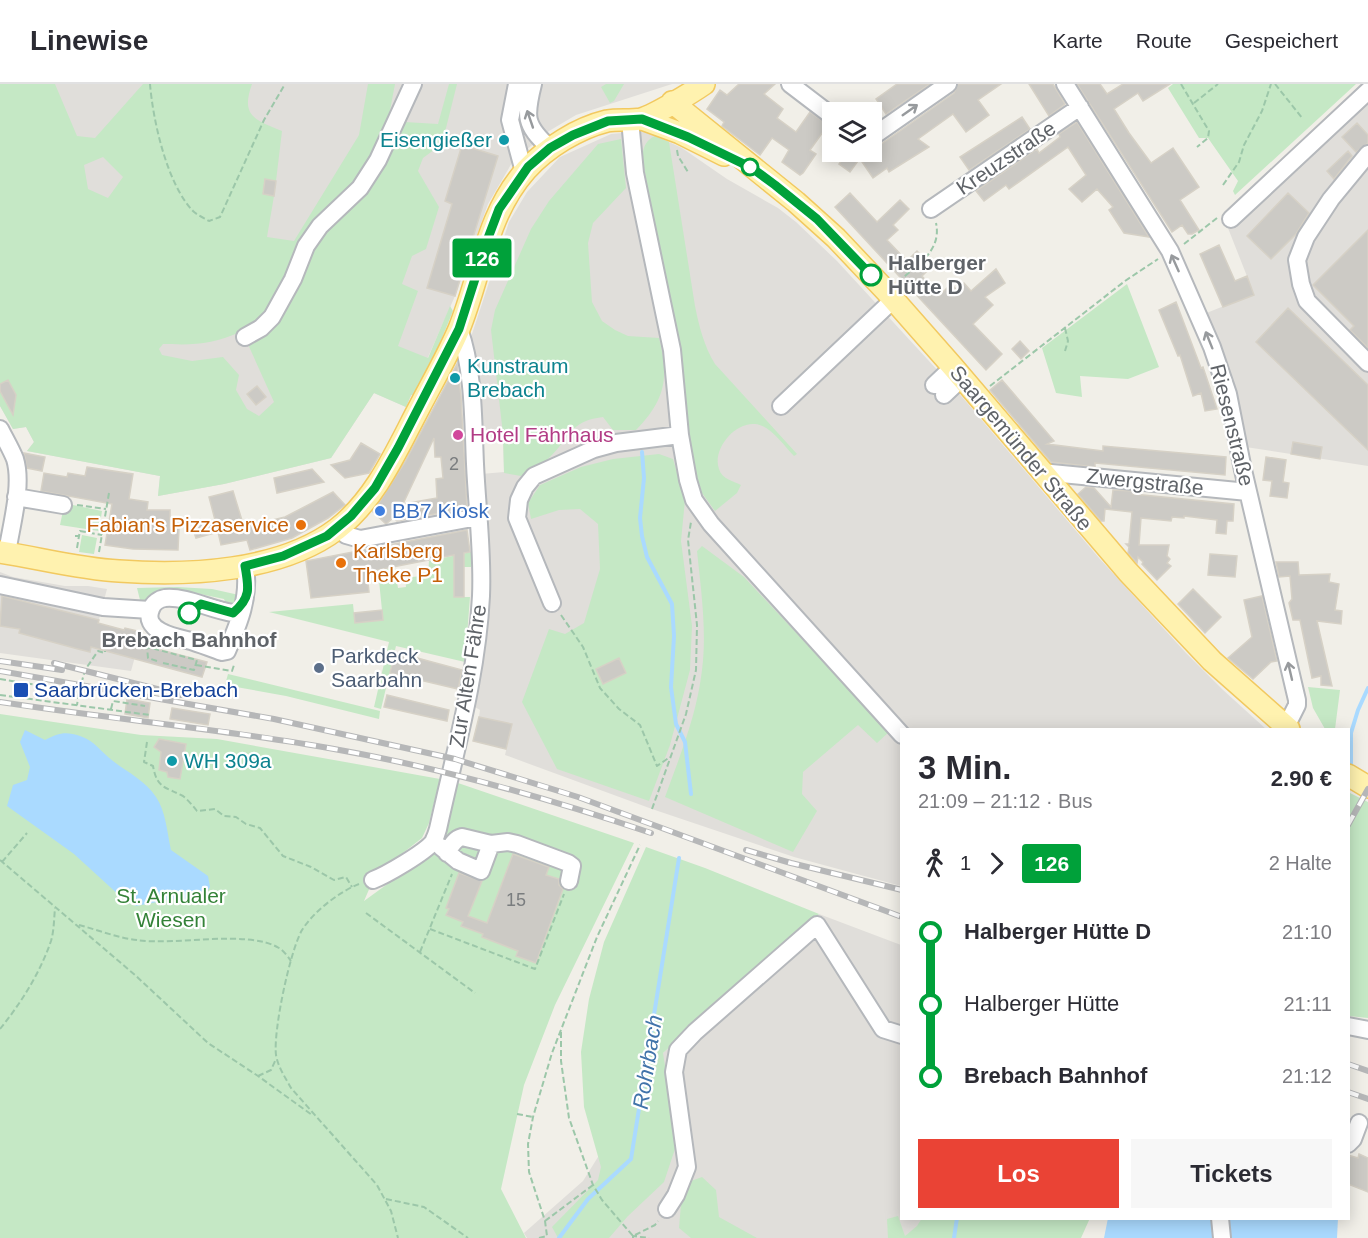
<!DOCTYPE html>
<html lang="de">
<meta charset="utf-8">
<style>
:root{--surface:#fff;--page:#f7f7f7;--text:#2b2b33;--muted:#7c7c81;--line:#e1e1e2;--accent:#ea4335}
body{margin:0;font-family:Helvetica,sans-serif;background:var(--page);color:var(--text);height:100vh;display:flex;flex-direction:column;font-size:22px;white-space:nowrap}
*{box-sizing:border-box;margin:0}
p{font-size:20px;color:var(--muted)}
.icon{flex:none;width:33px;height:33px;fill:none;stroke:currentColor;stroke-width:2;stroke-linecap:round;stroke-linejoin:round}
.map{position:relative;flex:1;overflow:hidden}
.details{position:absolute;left:900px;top:644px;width:450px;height:492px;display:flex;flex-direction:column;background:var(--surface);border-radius:0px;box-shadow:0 3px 15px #0003}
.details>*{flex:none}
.badge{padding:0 12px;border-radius:4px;font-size:21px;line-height:39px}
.fabs{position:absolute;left:822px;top:18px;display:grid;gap:12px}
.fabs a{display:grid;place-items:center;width:60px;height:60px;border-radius:0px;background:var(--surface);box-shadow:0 3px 15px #0003;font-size:30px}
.map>.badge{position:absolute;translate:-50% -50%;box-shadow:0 0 0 3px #fff}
.legs{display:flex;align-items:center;gap:9px;height:66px;padding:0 18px;font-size:20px}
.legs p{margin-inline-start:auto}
.headline{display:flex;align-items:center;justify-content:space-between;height:102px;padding:0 18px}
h1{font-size:33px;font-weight:800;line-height:45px}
.primary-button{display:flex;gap:12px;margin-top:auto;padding:12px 18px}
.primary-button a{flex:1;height:69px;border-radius:0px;background:var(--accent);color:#fff;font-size:24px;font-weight:800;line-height:69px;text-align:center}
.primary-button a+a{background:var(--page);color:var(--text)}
ul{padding:0 18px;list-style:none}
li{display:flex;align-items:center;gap:21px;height:72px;font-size:22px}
li i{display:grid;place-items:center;width:9px;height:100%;margin:0 8px;background:currentColor}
li i::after{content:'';width:15px;height:15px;margin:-8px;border:4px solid;border-radius:50%;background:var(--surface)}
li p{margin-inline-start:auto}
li:first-child i{background:linear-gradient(#0000 50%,currentColor 0)}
li:last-child i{background:linear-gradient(currentColor 50%,#0000 0)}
header{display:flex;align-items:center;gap:36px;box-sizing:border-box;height:84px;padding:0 30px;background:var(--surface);border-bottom:2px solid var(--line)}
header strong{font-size:28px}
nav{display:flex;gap:33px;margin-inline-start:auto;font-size:21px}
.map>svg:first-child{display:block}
.industrial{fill:#e0deda}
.green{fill:#c5e8c5;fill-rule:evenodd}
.water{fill:#aadaff}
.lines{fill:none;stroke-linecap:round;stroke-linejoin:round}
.stream{stroke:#aadaff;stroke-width:4}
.building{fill:#cccac5;stroke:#d6d1c6;stroke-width:1.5;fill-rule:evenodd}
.minor-casing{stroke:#b5b8bc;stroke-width:20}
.major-casing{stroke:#f2c960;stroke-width:24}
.path{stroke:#9cc7a9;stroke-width:2;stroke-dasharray:6 3;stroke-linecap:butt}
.minor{stroke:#fff;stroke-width:16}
.major{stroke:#fff2af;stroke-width:21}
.rail-casing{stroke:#b6b7b8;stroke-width:6}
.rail{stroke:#fff;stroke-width:4;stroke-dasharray:11;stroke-linecap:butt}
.oneway{stroke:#979a9d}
.line-1-casing{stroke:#fff;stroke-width:14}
.line-1{stroke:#00a13a;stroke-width:9}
.culture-dot{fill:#0f9aa8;stroke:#fff;stroke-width:2}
.stop-1-dot{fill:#fff;stroke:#00a13a;stroke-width:3}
.hotel-dot{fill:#d1479c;stroke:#fff;stroke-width:2}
.shop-dot{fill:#3f7fe0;stroke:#fff;stroke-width:2}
.food-dot{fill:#e8710a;stroke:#fff;stroke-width:2}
.service-dot{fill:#5c6f8a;stroke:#fff;stroke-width:2}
.transit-dot{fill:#1a4fb4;stroke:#fff;stroke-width:2}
.labels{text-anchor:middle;stroke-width:4.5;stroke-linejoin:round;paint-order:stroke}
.number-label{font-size:18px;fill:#7a7d7f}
.culture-label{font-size:21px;fill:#0d838f;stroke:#fff;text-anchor:start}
.street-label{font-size:21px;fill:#5f6368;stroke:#fff}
.stop-label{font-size:21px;font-weight:bold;fill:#5f6368;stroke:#fff;text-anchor:start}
.hotel-label{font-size:21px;fill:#b23c85;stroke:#fff;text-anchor:start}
.shop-label{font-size:21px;fill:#366cbe;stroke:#fff;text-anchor:start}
.food-label{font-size:21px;fill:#c56008;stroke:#fff;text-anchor:end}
.service-label{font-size:21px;fill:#4e5e75;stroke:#fff;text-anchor:start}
.transit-label{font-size:21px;fill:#164399;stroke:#fff;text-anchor:start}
.park-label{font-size:21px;fill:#348238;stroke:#fff}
.water-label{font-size:22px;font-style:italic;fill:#4174aa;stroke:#fff}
</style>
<header>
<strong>Linewise</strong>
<nav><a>Karte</a><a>Route</a><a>Gespeichert</a></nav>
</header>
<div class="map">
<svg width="1368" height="1154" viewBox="0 0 1368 1154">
<rect width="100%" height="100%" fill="#f1efe8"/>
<path class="industrial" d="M0 0H672L576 31 549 47 513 77 488 120 455 212 406 323 374 309 331 374 224 400 158 412 160 392 27 367 34 358 26 343 13 345 0 322Z
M1368 7V382L1239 362 1199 232 1254 210 1226 139Z
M645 47 682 64 727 95 778 124 796 138 837 177 963 314 1099 474 1186 569 1222 605 1266 645H902L901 802 794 773 652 725 505 671 512 641 479 633 480 626 475 623 486 561 489 487 481 390 504 388 503 351 479 352 471 253 509 138 527 108 560 73 611 50Z
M0 488 13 493 65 502H88L107 505 98 539 124 546 125 544 142 548 131 587 0 569Z
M819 830 901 861 902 1134H943L944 1154H527L524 1149 583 1097 663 969Z"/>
<path class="green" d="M0 0H55L77 52 95 54 143 0H252C240 33 256 36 282 47L276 97 265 96 263 110 274 112 267 153 294 157 359 51 368 0H395L388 37 438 40 449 0H457L442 60 423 74 418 87 439 123 426 165 412 172 402 200 418 207 398 262 428 274 450 222 453 227 433 276 414 312 411 311 406 323 374 309 331 374 224 400 158 412 160 392 27 367 34 358 26 343 13 345 0 322ZM103 73 123 93 108 114 88 105 84 81ZM242 247 274 318 259 332 247 325 236 306 239 291 223 273 192 277 162 271 159 265 163 260C195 261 212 261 242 247Z
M606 0H624L614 17 610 19 601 3Z
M1173 0H1356L1235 111 1233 107 1238 97 1208 54H1199L1168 4Z
M655 52 669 58 695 222C699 242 704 262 715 280L797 370 794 372C784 362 770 341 755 340 734 338 712 366 719 385 722 395 733 397 741 401L737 409 715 427 702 409 694 383 660 171 642 72C644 62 646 56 655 52Z
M621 55 626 104 593 139 588 159 592 218 602 237 615 246 628 252 659 254C669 294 666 315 636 346H613L603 333C569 337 570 354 549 374 541 382 530 387 521 392L504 389 503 350 491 246 495 226 531 145 549 117 598 60Z
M1127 200 1159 283 1128 295 1080 292 1082 313 1056 309 1042 264Z
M659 370 673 375 685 416 681 457 692 542 690 586 670 661 649 717 557 685 522 618 549 545 565 550 584 539 600 485 598 440 580 425 559 426 531 435 528 419 540 401 581 383 613 375Z
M68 420 102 427 99 447 60 441 64 422Z
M82 451 97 454 94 470 79 468Z
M702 462 744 493 889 648 877 659 858 641 803 688 802 710 817 727 793 768 665 713C680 672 697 630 702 586 707 547 701 506 697 467Z
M471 468V483H454V513H470L465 578 396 562 381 625 374 623 389 558 269 528 353 520 355 539 383 536 378 487 395 484 398 504 406 503 405 494 428 491 429 477Z
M177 503 212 505 239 511 236 519 226 520 224 515 186 507 161 508 142 517 140 516 137 504Z
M228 590 380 627 379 635 286 612 225 601Z
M1308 603 1340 606 1335 645H1325L1313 624Z
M0 630 141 651 217 655 440 695 429 739 422 754 399 772 377 787 364 817 444 759 458 699 634 759 555 921 524 1001 501 1105 526 1154H0Z
M1348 708 1368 718V934L1349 932Z
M646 763 705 784 819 830 663 969 677 1059 664 1098 628 1132 609 1154H558L552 1143 598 1096 601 1083 584 1023 581 968 589 915 604 858Z
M702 1093 716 1106 719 1133 757 1154H691L679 1144 681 1120 691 1097Z
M898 1132 905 1152 917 1142 922 1134H1090L1081 1154H888L887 1135Z"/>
<path class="water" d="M25 646 45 656C58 649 66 647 80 652 94 656 102 669 113 677 127 688 146 697 156 713 166 728 167 748 171 766L208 792 210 803 203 814 173 815 136 822 121 813 74 770 7 722 13 701 27 696 30 683 20 658Z
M1108 1134H1214L1218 1154H1104Z
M1227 1134H1338L1337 1154H1227Z"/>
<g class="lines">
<path class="stream" d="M642 368 644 394 640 434 642 452 647 473 672 520 674 552 671 603 676 640 685 658 691 710
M1351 684V649L1358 626 1368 604
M559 1154 588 1115 631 1075 679 774
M954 1154 957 1134"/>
</g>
<path class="building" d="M739 0H775L764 10 783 25 777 34 796 48 810 28 828 41 810 66 816 70 803 89 800 91 782 78 789 66 772 54 760 71 722 42 724 38 707 25 720 6 727 11Z
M897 0H930L886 30 876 15Z
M958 0H1001L978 16 989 31 966 48 953 30 918 55 929 63 889 88 887 84 873 94 860 75 954 9Z
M1029 0H1053L1065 20 1049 32Z
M1077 0H1100L1107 10 1123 0H1170L1143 17 1138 9 1114 25 1129 49 1151 79 1173 64 1199 103 1180 116 1199 146 1192 150H1188L1182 141 1172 148Z
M1022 33 1030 45 969 86 960 73Z
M1077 38 1149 153 1124 149 1109 126 1113 123 1097 105 1082 118 1069 105 1086 91 1068 63 1009 105 1006 101 984 117 976 107 1037 65 1039 69 1060 53 1059 50Z
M1357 39 1368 51V59L1356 68 1342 53Z
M462 61 498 72 455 212 427 204 452 120 445 117Z
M1348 67 1352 72 1334 95 1327 87Z
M847 69 858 77 850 88 839 80Z
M265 95 276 97 274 112 263 110Z
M850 109 877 138 900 116 909 125 893 141 898 146 887 156 907 177 917 167 932 182 922 192 939 212 951 200 957 206 964 199 971 207 996 185 1005 199 985 213 993 221 973 240 1002 270 986 286 835 123Z
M1288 109 1309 129 1296 150 1271 175 1247 152Z
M1368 146V264L1350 246 1354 242 1313 201Z
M1219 161 1235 197 1247 192 1254 211 1223 223 1200 170Z
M1176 218 1201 284 1203 283 1217 325 1205 327 1201 309 1193 312 1180 271 1178 272 1159 226Z
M1288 224 1368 301V366L1256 258Z
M1020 257 1029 267 1021 275 1012 265Z
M457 280 461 312 467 424 397 437 393 434 386 440 373 428 405 378ZM434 354 435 373H441L443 394 436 395 437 414 403 420Z
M8 296 16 311 13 331 0 307V300Z
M1002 296 1054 357 1047 360 1103 367V362L1226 373 1225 391 1095 379V383L1051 378 990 306Z
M257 302 266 313 256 321 247 310Z
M1293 358 1322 363 1320 375 1291 370Z
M361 359 380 370 369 389 345 394 331 381 350 376Z
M24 369 45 373 42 387 27 384Z
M1266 373 1286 376 1283 398 1289 399 1287 414 1270 412 1272 397 1263 396Z
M87 383 133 390 129 415 148 418 147 426H170V444H179L178 466 133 465 105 461 112 420 41 407 44 389 67 393 68 389 85 392Z
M312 385 324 398 277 409 274 394Z
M1086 403 1094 404 1111 423 1113 406 1133 407V410L1234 420 1233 437H1227L1226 450 1216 449 1217 436 1184 432V434L1172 433 1171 437 1141 434 1139 461H1169L1167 472 1170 475 1167 479 1171 482 1157 496 1142 480 1143 478 1138 473 1137 479 1128 469 1129 463 1126 460H1129L1132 428 1105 425 1104 437H1101L1078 410Z
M233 407 244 443 285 433 333 408 345 421 328 434 292 454 250 466 247 456 221 461 218 448 196 454 192 443 215 436 209 413Z
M467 446 470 468 464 469V513H454V471L367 488 369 508 311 514 306 477Z
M1210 470 1237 472 1235 493 1208 491Z
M1276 478H1298L1299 491 1330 490 1329 498 1339 500 1335 526 1342 527 1341 540 1317 537 1332 602 1321 601V592L1312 594 1300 536H1293L1289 519 1292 515 1290 492 1279 493Z
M1193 505 1221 533 1205 549 1178 520Z
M2 512 99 536 98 539 124 546 125 544 142 548 138 560 207 578 202 593 91 563 90 568 78 565 19 549 20 545 0 542Z
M1262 512 1277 577 1271 578 1253 595 1228 574 1252 553 1244 516Z
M382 526 383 536 355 539 354 529Z
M395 568 462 586 458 605 390 589Z
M619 574 626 589 603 600 596 585Z
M387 611 449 626 447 637 384 623Z
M127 615 150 619 148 634 125 630Z
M172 624 210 630 208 641 170 635Z
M479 633 512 640 506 665 473 657Z
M159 655 186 660 180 695 168 693 167 688 159 686 161 668 154 663Z
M513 770 549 783 546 791 559 795V801L563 805 536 879 516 872 518 867 482 853 483 850 461 842 463 838 446 831 449 825 446 824 459 789 482 797 468 832 487 839Z
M1359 1070 1368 1074V1108L1348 1100V1071L1358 1074Z"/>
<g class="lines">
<defs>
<path id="minor" d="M517 0 510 36 524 88
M533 0C525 32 524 41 550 64
M790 0 832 32
M1065 0 1170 167 1212 263 1228 310 1243 386 1297 616V621L1286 643
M630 36 635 89 672 266 680 351 688 396 694 416 711 440 902 651
M872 53 948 0
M1368 70 1331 115 1306 153 1297 176 1301 200 1307 217 1368 279
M931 125 1080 23
M1231 135 1368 7
M245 253 261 244 272 233 293 195 306 162 320 142 360 104 378 76 413 0
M934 301 953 283
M944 311 962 294
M781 322 894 215
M0 345C5 355 11 365 15 375 23 401 11 442 7 469
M1041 388 1248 408
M16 413 63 421
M338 444 346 451 360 455 478 433
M0 501 103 523 150 526
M552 519 517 434 519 416 525 403 534 392 594 365 616 359 680 351
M233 529C211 526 187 512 165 514 159 515 153 519 151 525 142 546 173 553 187 556 199 559 210 564 222 568L227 567C239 539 250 513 245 482
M441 763 458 777 481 787 491 760
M447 769C451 762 454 755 462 753L491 760 508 758 517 760 568 779 572 782 569 797
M373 796C386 791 424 769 433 758 435 754 437 749 438 745 455 667 477 592 481 512 483 468 477 424 475 380 473 336 474 286 459 245
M1348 942 1368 946
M1348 1060 1353 1055 1359 1039
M667 1125 676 1111 687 1083 674 988 678 966 695 948 817 841 883 945 902 951
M1220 1134 1222 1154"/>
<path id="major" d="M672 18 796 118 836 154 887 208 953 283 1128 488 1212 577 1289 645
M642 35 680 49 724 71
M0 468C39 474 79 485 119 487 188 492 280 488 337 445 377 414 397 365 420 322 433 297 448 271 459 245 481 191 486 131 526 86 546 64 578 44 607 37 618 35 630 37 641 35 655 31 691 9 704 0
M1348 691 1368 703"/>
</defs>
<use href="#minor" class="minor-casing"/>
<use href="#major" class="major-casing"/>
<path class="path" d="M150 0C153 37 167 100 193 127 197 131 204 134 209 137L220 133 264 36 285 0
M1181 0 1209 47 1208 54 1197 63
M1275 0 1303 35
M1194 19 1218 0
M677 66 678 72 688 88
M1223 101 1239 78 1244 61 1262 27 1271 0
M1184 160 1217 134
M898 198C917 181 942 167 936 139
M1065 244 1068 257 1065 267
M990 302 1125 197 1158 175
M77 421 106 425
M75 452H79L80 447 102 451
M77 464 79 452
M99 468 109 409
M561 531 583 563 600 604 619 625 640 641 657 682 670 673
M157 577 148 574 147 563 197 576
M163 579 194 586 197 576
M196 581 232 587 234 581
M0 595 79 608 77 621
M79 608 85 586 98 567 105 569V567
M0 611 150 631
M111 625 113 617 145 622
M147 658 144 678 153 682C157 705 166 703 183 712 188 716 193 722 197 727L215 725 224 732 236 733 246 740 260 744 283 772 311 783 334 796 346 793 352 803
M652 725 686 630 696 586 697 541 688 456 691 438
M0 776 135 891 208 959 258 992 312 1031
M2 778 27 749
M359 800C339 808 314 827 302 846 290 867 273 947 276 971 278 983 285 993 291 1004L377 1101 391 1127 398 1154
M366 829 475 909
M79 841C98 846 118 854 137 856 176 862 247 845 279 864 284 867 288 873 291 877
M430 845 535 885 564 810
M420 868 452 790
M0 945C21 919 40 889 51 857 54 847 54 835 55 824
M561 948V977L569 1034 593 1101 602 1116 633 1152 655 1141 658 1137
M258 992 271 986 276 975
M517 1030 533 1033
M386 1115 424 1123 468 1154
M545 1137 593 1101
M539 1154 547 1152 545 1137 529 1088 528 1060 533 1033 552 969 597 853 640 761
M633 1154V1152L649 1154"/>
<use href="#minor" class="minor"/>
<use href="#major" class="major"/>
<defs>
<path id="rail" d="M0 577 62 586
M54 579 181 611
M0 587 274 635 455 675 578 713 902 833
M0 618C111 635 223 645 334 665 442 684 547 714 651 749
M1348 741 1368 705
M746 766 791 779 902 806
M1348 980 1368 987
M1348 1008 1368 1015"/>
</defs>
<use href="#rail" class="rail-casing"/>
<use href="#rail" class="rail"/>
</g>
<defs><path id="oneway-shaft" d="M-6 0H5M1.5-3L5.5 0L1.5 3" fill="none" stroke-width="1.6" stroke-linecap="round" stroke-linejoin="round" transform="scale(1.5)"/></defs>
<g class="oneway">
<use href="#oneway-shaft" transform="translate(910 26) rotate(-35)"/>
<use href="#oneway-shaft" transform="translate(530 35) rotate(-109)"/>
<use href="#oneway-shaft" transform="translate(1175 179) rotate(-114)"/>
<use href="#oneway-shaft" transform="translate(1209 256) rotate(-112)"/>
<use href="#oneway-shaft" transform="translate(1290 587) rotate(-103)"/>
</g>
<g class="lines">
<defs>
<path id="line-1" d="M189 529 201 520 233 529C251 514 249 504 245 482L283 472 327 452 351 432 375 404 398 364 459 245 488 154 499 125 528 83 550 64 573 51 608 37 642 35 688 53 752 84 775 101 817 135 871 191"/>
</defs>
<use href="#line-1" class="line-1-casing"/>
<use href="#line-1" class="line-1"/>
</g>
<g class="culture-dot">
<circle cx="504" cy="56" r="6"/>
<circle cx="455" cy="294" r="6"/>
<circle cx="172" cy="677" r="6"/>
</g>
<g class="stop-1-dot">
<circle cx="750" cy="83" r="8"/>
<circle cx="871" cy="191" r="10"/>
<circle cx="189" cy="529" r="10"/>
</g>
<circle class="hotel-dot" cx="458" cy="351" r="6"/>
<circle class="shop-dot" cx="380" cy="427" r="6"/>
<g class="food-dot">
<circle cx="301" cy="441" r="6"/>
<circle cx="341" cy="479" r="6"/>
</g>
<circle class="service-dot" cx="319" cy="584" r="6"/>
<rect class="transit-dot" x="13" y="598" width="16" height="16" rx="3"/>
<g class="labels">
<g class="number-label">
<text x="454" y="386">2</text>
<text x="516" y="822">15</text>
</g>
<g class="culture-label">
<text x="492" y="63" text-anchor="end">Eisengießer</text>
<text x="467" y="289">Kunstraum<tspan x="467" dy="24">Brebach</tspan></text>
<text x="184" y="684">WH 309a</text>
</g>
<g class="street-label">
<text transform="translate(1006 74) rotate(-34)" y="7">Kreuzstraße</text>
<text transform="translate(1232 341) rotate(76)" y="7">Riesenstraße</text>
<text transform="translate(1021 364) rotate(50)" y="7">Saargemünder Straße</text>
<text transform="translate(1145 398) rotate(6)" y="7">Zwergstraße</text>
<text transform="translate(468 592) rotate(-81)" y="7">Zur Alten Fähre</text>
</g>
<g class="stop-label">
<text x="888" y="186">Halberger<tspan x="888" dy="24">Hütte D</tspan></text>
<text x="189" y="563" text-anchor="middle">Brebach Bahnhof</text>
</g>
<g class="hotel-label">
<text x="470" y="358">Hotel Fährhaus</text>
</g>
<g class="shop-label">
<text x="392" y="434">BB7 Kiosk</text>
</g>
<g class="food-label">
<text x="289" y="448">Fabian's Pizzaservice</text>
<text x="353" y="474" text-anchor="start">Karlsberg<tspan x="353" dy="24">Theke P1</tspan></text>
</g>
<g class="service-label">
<text x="331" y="579">Parkdeck<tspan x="331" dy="24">Saarbahn</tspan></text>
</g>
<g class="transit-label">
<text x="34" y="613">Saarbrücken-Brebach</text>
</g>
<g class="park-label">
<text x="171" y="819">St. Arnualer<tspan x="171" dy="24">Wiesen</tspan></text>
</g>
<g class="water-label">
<text transform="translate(647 978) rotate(-81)" y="8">Rohrbach</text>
</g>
</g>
</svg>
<div class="fabs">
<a><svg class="icon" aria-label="layers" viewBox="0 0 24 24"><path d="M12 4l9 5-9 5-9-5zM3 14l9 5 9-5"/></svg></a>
</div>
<b class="badge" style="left:482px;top:174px;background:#00a13a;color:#fff">126</b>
<section class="details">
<div class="headline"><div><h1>3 Min.</h1><p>21:09 – 21:12 · Bus</p></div><b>2.90 €</b></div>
<div class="legs"><svg class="icon" aria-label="walk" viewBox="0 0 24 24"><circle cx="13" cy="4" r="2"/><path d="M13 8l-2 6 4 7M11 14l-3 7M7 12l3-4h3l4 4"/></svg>1<svg class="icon" aria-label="forward" viewBox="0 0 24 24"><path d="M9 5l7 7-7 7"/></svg><b class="badge" style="background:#00a13a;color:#fff">126</b><p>2 Halte</p></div>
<ul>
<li><i style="color:#00a13a"></i><b>Halberger Hütte D</b><p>21:10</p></li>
<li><i style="color:#00a13a"></i><span>Halberger Hütte</span><p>21:11</p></li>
<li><i style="color:#00a13a"></i><b>Brebach Bahnhof</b><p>21:12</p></li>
</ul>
<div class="primary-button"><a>Los</a><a>Tickets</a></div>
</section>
</div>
